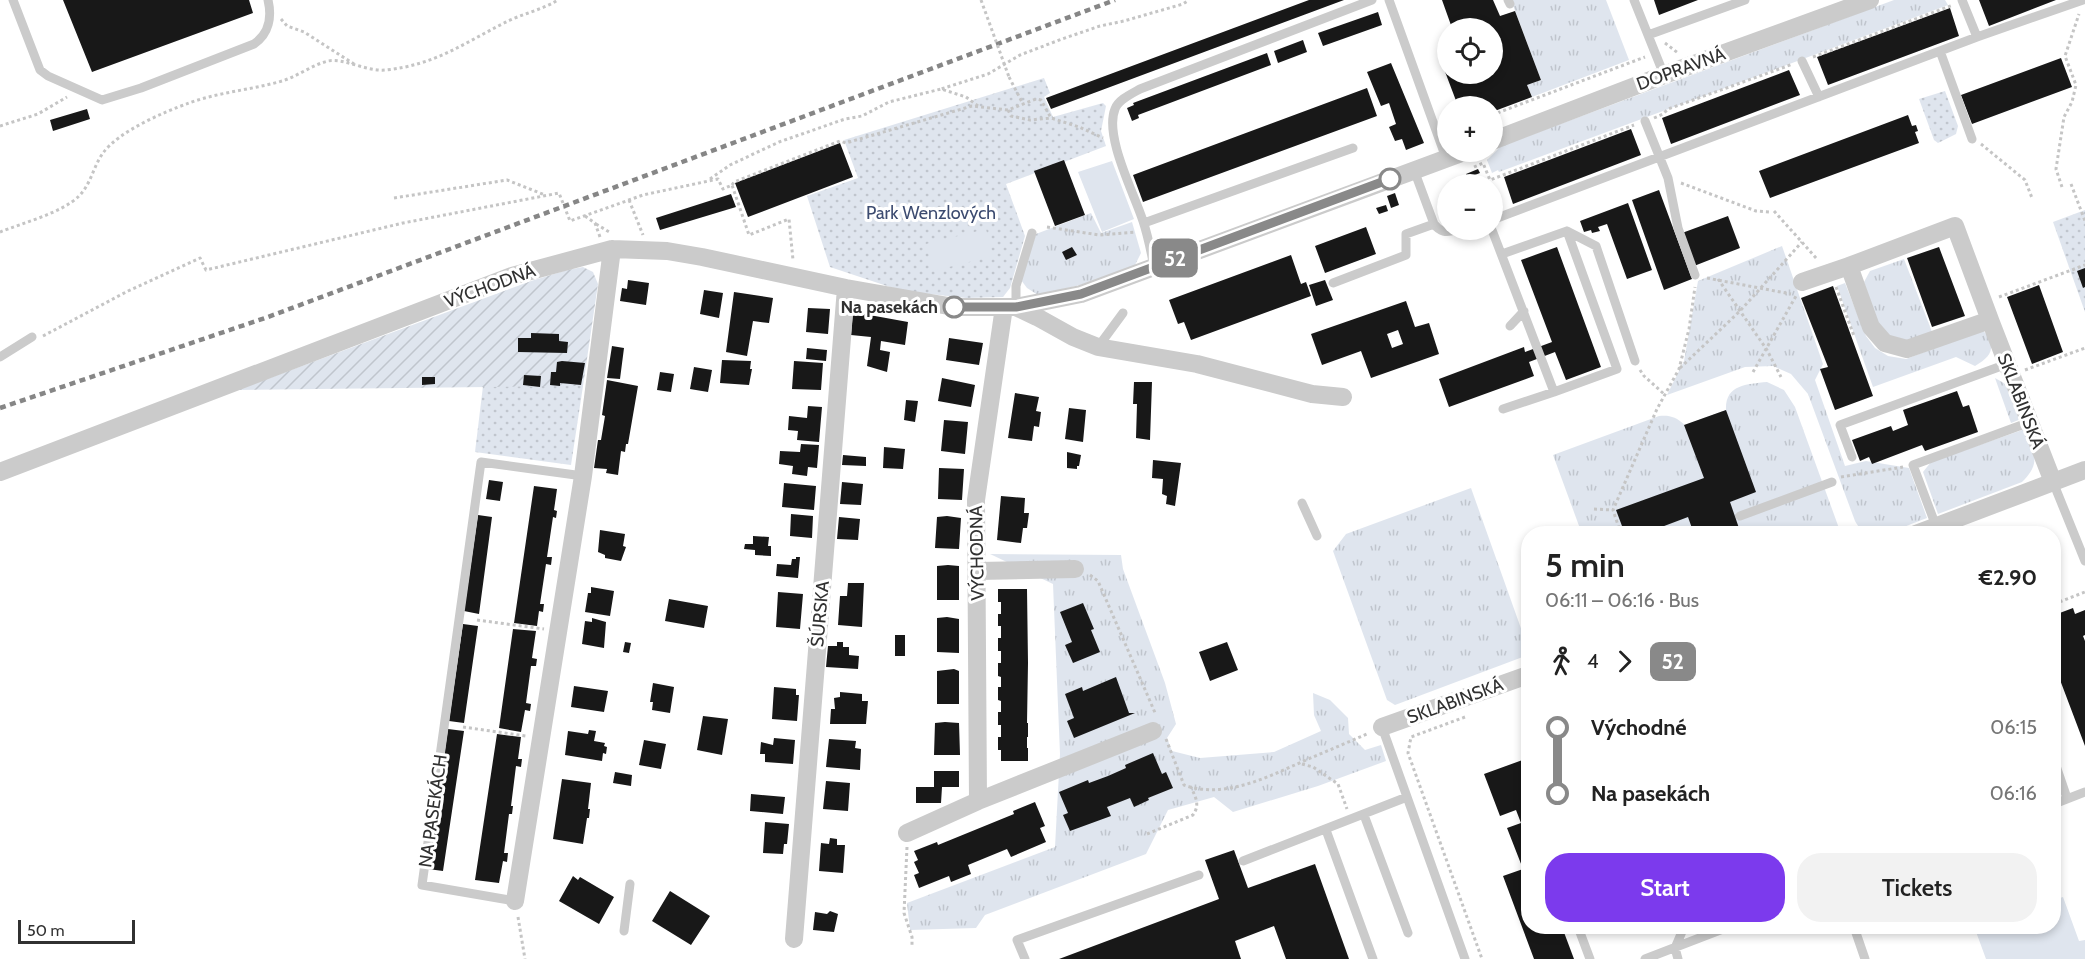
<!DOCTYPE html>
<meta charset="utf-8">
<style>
:root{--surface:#fff;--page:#f2f2f2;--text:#222;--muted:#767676;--accent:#7c3aed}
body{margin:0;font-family:Cabin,sans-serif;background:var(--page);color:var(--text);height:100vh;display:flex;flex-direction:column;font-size:22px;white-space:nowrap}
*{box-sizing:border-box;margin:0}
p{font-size:20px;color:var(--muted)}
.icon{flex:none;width:33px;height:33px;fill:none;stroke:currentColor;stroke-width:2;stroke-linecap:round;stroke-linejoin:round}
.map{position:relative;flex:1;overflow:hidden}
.side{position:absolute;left:1521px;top:526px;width:540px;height:408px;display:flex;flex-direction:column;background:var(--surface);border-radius:24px;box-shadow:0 3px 9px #0003}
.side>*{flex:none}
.badge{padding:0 12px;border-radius:9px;font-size:21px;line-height:39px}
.controls{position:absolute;left:1437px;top:18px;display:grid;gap:12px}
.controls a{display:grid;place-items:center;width:66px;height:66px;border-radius:50%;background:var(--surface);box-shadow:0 3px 9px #0003;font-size:30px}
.scale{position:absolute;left:18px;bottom:15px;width:117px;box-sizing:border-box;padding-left:6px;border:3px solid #313131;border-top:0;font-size:16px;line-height:21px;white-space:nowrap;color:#313131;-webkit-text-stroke:4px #fff;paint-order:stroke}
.map>.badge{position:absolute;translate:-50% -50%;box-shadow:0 0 0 3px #fff}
.legs{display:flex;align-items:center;gap:9px;height:66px;padding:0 24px;font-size:20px}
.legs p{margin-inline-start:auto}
.summary{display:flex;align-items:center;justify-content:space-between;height:102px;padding:0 24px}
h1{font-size:33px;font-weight:600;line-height:45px}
.button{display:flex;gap:12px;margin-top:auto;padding:12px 24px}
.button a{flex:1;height:69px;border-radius:24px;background:var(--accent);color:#fff;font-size:24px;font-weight:600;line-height:69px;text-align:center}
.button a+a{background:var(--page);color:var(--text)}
ul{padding:0 24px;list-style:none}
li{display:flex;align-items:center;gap:21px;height:66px;font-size:22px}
li i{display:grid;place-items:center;width:9px;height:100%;margin:0 8px;background:currentColor}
li i::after{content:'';width:15px;height:15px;margin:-8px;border:4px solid;border-radius:50%;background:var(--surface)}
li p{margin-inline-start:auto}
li:first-child i{background:linear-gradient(#0000 50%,currentColor 0)}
li:last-child i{background:linear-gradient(currentColor 50%,#0000 0)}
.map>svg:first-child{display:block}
.grass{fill:url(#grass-tufts)}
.park{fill:url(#park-dots)}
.garden{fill:url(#garden-furrows)}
.pitch{fill:#dfe5ee}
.building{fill:#181818;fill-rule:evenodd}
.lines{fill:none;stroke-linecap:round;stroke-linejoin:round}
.path{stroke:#c5c5c5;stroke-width:3;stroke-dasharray:3 3;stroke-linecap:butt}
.service{stroke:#cbcbcb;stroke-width:9}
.minor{stroke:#cbcbcb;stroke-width:18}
.rail{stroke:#868686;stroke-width:4.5;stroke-dasharray:6 4.5;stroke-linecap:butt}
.path-bridge{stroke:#c5c5c5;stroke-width:3;stroke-dasharray:3 3;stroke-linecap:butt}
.line-1-casing{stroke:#fff;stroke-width:14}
.line-1{stroke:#898989;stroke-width:9}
.stop-1-dot{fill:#fff;stroke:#898989;stroke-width:3}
.labels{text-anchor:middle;stroke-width:6;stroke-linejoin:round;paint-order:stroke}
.street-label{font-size:18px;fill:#313131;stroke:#fff}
.park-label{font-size:18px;fill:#3c4b70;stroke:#fff}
.stop-label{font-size:18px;font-weight:bold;fill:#313131;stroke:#fff;text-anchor:end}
</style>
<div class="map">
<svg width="2085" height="959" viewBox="0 0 2085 959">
<defs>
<pattern id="grass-tufts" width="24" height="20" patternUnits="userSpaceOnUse" patternTransform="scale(1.5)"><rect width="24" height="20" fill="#dfe5ee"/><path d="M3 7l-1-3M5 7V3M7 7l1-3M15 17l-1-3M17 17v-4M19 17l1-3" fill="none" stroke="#c0c5cd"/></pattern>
<pattern id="park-dots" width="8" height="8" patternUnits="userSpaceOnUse" patternTransform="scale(1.5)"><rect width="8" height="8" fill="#dfe5ee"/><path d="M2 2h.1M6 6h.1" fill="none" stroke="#c0c5cd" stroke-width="1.8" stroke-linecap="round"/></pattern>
<pattern id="garden-furrows" width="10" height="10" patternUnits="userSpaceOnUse" patternTransform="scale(1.5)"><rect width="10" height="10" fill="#dfe5ee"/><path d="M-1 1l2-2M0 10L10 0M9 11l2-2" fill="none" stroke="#c0c5cd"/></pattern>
</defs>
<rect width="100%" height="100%" fill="#fff"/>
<path class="grass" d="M1511 0H1606L1629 60 1532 97 1527 85 1541 80Z
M1894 0H1945L1948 5 1499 172 1498 170 1492 173 1487 160 1501 146Z
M1091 213 1101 233 1132 222 1141 253 1134 267 1080 285 1038 295 1027 288 1021 280 1036 234Z
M1782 246 1823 364 1815 380 1845 466 1866 461 1909 468 1927 518C1912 523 1883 538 1868 534 1861 532 1858 526 1855 521L1808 394 1791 374 1773 366 1745 367 1667 395 1684 361 1698 281Z
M1904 259 1932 332 1903 342 1887 335 1879 327 1864 282 1870 271Z
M1845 283 1866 336 1875 348 1888 356 1906 359 1982 330 1991 338C1993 354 1988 358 1975 366L1956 357 1873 387 1837 286Z
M1995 378 2009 386 2021 419 2011 423Z
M1767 382 1784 390 1795 407 1840 531 1839 534H1582L1553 455 1659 416C1670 415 1676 417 1685 425L1726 410C1725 385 1746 384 1767 382Z
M2025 429C2034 452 2042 463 2022 482L1938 514 1923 472 1931 462Z
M1471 488 1528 648V655L1395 705 1387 700 1333 551 1346 534Z
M990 554 1121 555 1123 569 1165 683 1176 724 1167 738 1172 751 1200 758 1274 752 1321 731 1314 715 1313 693 1330 700 1348 718 1349 734 1365 750 1381 745 1386 761 1318 786 1233 812 1214 797 1168 810 1146 854 985 915 976 928 910 930 907 903 1055 847 1060 754 1053 584Z"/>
<path class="park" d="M1044 78 1050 93 1044 97 1053 117 1103 103 1106 106 1101 131 1106 146 1006 184 1025 236 1010 288 1003 297 966 298 902 291 830 267 807 196 858 178 844 140Z
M1945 91 1958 126 1956 134 1938 143 1934 140 1919 99Z
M2085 210V312L2053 222Z
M483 386H583L571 465 475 452Z"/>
<path class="garden" d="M583 267 593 272 598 284 583 386 237 390 531 281 567 270Z"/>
<path class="pitch" d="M1112 161 1134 219 1102 232 1078 172Z
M986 229 993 256 933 271 926 244Z
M2063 897 2079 941 2085 940V959H1986L1975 929 1982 927H2054V900Z"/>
<path class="building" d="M63 0H249L253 13 92 72Z
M1309 0H1344L1051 109 1046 98Z
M1442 0H1493L1500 16 1515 11 1541 80 1527 85 1532 97 1492 112V106H1458L1444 69 1448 67V74H1492V28H1452Z
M1654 0H1698L1659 15Z
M1979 0H2056L1989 26Z
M1950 8 1959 36 1828 85 1817 57Z
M1378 12 1382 25 1323 46 1318 33Z
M1303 40 1307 52 1278 63 1274 51Z
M1267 53 1271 65 1138 115 1139 118 1132 121 1127 108 1134 105 1133 103Z
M2061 58 2072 87 1972 124 1961 95Z
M1391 63 1424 143 1406 150 1402 139 1395 141 1389 127 1396 124 1389 103 1381 106 1367 72Z
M1789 70 1800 95 1671 144 1662 118Z
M1367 88 1377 116 1143 202 1133 175Z
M87 109 90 119 53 131 50 120Z
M1908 115 1912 126 1916 125 1918 131 1915 132 1919 143 1770 198 1759 171Z
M1631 129 1641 155 1513 204 1504 177Z
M840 143 853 177 748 217 735 183Z
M1064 160 1085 215 1055 226 1034 171Z
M1478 169 1480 173 1467 178 1466 174Z
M1659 190 1692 279 1664 290 1632 200Z
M1395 193 1399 205 1391 208 1387 196Z
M731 194 736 207 660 230 656 218Z
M1628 203 1652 270 1627 279 1607 224 1598 227 1600 231 1592 233 1591 230 1584 232 1580 221Z
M1386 205 1388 211 1379 214 1376 208Z
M1728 216 1740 248 1694 266 1682 233Z
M1366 227 1376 254 1325 273 1315 246Z
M1072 247 1077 255 1066 260 1062 252Z
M1557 247 1601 367 1566 380 1555 352 1529 362 1534 376 1449 407 1439 379 1524 347 1525 352 1552 342 1521 260Z
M1939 247 1965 316 1932 327 1907 258Z
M1291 255 1301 284 1306 282 1311 296 1191 340 1184 322 1178 324 1169 300Z
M2085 268V287L2083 288 2077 271Z
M628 280 649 283 646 305 620 301 622 288 627 289Z
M1325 280 1333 300 1316 306 1309 285Z
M2039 285 2063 352 2032 364 2007 297Z
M1833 286 1873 396 1835 410 1820 369 1828 367 1801 298Z
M704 290 723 293 719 318 700 314Z
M734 292 773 298 769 323 753 321 747 356 726 352Z
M1406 301 1415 327 1429 323 1439 354 1371 378 1361 351 1322 365 1311 334ZM1398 330 1403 344 1392 348 1387 334Z
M808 308 830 309 828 334 806 332Z
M853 312 908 322 905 345 881 341 880 350 890 352 887 372 867 366 871 337 851 335Z
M531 333 559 334V341L568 342 567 353 518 352V338H531Z
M949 338 983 343 979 365 946 360Z
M612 346 624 348 620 379 607 378Z
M807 348 827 350 826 361 806 359Z
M722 360 751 361 750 369H752L749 385 720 383Z
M562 361 585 363 581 385 560 383V386L550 385 551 372H556L557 362Z
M794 361 823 363 821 390 792 389Z
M694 367 712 370 708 392 690 389Z
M660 372 674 374 671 392 657 390Z
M524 375 541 376 540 387 523 385Z
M422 377H435V384L422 385Z
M942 378 975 385 971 407 938 401Z
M607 380 638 386 628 444H626L625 452 621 451 618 475 606 473 607 469 594 468 598 440H601L605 416 602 415Z
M1134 382H1152L1150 440 1136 438 1137 404H1133Z
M1957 391 1963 407 1969 405 1978 432 1925 451 1922 445 1872 464 1869 457 1860 461 1852 440 1891 426 1893 431 1908 425 1903 410Z
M1015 393 1039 397 1036 411 1041 412 1039 427 1034 426 1032 441 1008 438Z
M906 400 918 401 915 422 904 420Z
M808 406 822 407 819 442 797 440 798 431 788 430 789 416 807 418Z
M1069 408 1086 410 1083 442 1065 439Z
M1726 410 1756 492 1730 502 1741 534H1694L1688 517 1643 534H1625L1616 510 1704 478 1684 425Z
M944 420 968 422 965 454 941 451Z
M801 444 819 445 817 468 808 467 807 476 792 474 793 466 779 464 780 451 800 452Z
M884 447 905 449 903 469 883 468Z
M1067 452 1081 455 1079 466H1077V469L1067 468Z
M843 455 866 457V466L842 465Z
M1153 460 1181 463 1175 506 1166 504 1167 496 1162 494 1163 479 1152 478Z
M939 468 964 469 962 500 938 499Z
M489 480 503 482 500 501 486 499Z
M842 482 863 484 861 505 840 504Z
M784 483 816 486 814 510 782 507Z
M534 486 557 489 554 510 557 511 556 518 553 517 547 557H552L551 565 546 564 540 604H544L543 612 539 611 537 626 514 623Z
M1001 496 1025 498 1024 513H1029L1027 528H1023L1021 543 997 540Z
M791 514 813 516 812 538 790 536Z
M478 515 492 517 479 614 464 611Z
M947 516 961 518 959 549 935 548 937 517Z
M839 517 860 519 858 540 837 539Z
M600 530 625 534 623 546 626 547 621 561 605 558V555L598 552Z
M753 536 769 537 768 546H771V556L755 555V550L744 549 745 544H753Z
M796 557H800L798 578 776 576 777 564 791 565 792 559H796Z
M948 565 959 566V600H937V566Z
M848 583H864L862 627 838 625 840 596H847Z
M591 587 614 591 610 616 585 612 588 593H591Z
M998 589H1027L1028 663 1027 723H1028V737H1027V748H1028V761H1001V750H998V737H1001V725H998V712H1001V701L998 700V687H1001V677L998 676V663H1001V651H998V638H1001V626H998V614H1001V602H998Z
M778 592 803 594 800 629 776 627Z
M669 599 708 606 704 628 665 621Z
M1083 603 1094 629 1091 630 1100 652 1073 663 1065 645 1072 642 1060 612Z
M2073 608 2075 614 2085 610V635L2083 636 2085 641V746L2054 664V617L2055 621 2060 620 2057 614Z
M947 617 959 619V653L937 652V618Z
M592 618 606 622 604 648 582 644 585 621 592 622Z
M463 624 478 626 464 723 449 721Z
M513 629 536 631 532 658 537 659 536 666H531L526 703 531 704 530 711 525 710 521 732 499 728Z
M895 635H905V656H895Z
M625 642 631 643 629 653 623 652Z
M837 642H843V647H849V655L859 656 858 669 826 667 828 646H837Z
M1227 642 1238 670 1210 681 1199 652Z
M954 669 959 671V704H937V671Z
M1116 677 1129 713H1135L1074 738 1067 721 1074 718 1065 694 1082 687 1083 691Z
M653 683 674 687 670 713 652 710 653 702H650Z
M574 686 608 691 604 712 571 707Z
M774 687 796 689V695H799L797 721 772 719Z
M840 692 862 694V701H868L866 724H830L831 709H835L834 698 840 697Z
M703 716 728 719 722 755 697 750Z
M945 722 959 723 960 755H934L935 723Z
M448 729 464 731 443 871 428 869Z
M589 730 596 731 594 741 605 743 604 746 607 747 606 754 603 753 602 761 565 755 568 731 588 734Z
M497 734 521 737 518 759H522L521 767 516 766 511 806H513L512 814H509L504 853H508L507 862 503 861 499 883 475 880Z
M774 738 795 740 793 764 765 762V754H760L761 742 773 745Z
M829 739 856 741 855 748 861 749 860 770 826 767Z
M644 740 666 744 661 769 639 765Z
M1153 753 1162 774 1166 772 1173 788 1148 798 1149 800 1134 807 1130 798 1107 807 1111 816 1070 831 1063 815 1068 813 1059 792 1088 780 1089 783 1108 776 1126 768 1125 765Z
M1528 758V805L1523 807 1528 821V927H1562L1574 959H1534L1503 876 1523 869 1507 828 1521 823 1516 810 1500 816 1484 774Z
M934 771H959V787H942L941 803H916V787H934Z
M615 772 632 775 631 786 613 783Z
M562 779 591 783 588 809H590L589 818H587L583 844 553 839Z
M826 781 850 783 848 811 823 809Z
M751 794 785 797 783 814 750 811Z
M1035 802 1045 826 1040 828 1046 842 1011 857 1007 849 968 865 971 874 951 882 949 876 919 888 914 875 919 873 914 862 918 860 914 851 937 842 938 845 1014 814 1013 811Z
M765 822 789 824 787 844H784L783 854 763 853Z
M830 838 837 839V845H845L843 873 819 871 821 843 829 844Z
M1234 850 1248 888 1315 864 1349 959H1286L1274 926 1235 941 1241 959H1059L1219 899 1205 860Z
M573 876 578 880 580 877 614 897 599 924 559 901Z
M670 891 710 916 691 945 652 921Z
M830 911 838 914 834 932 813 930 815 912 827 914Z"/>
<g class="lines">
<path class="path" d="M281 19 287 26 304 32 354 64
M1665 43 1678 53
M1813 57 1953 5
M1009 77 1023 104
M978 106 966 97 941 89 988 74 1020 55 1062 39 1100 26 1124 21 1183 4 1189 0
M1008 110 1011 116 1030 120 1051 118
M1492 115 1645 57
M1654 118 1663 114 1668 109 1793 64
M0 126 38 114 67 97
M1981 144 2025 180 2032 198
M1474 167 1483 163 1490 180 1634 125
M710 179 730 165 779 142 845 119 862 116 889 102 941 89
M1681 183 1756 211 1770 212
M2071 184 2085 221
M732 185 734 182 840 141 846 143 972 106 1008 110 1036 99 1041 100 1051 118 1079 127 1103 138
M2062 187 2056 169 2064 117 2072 102 2076 85 2065 56 2079 14
M394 198 507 180 545 195
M629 200 643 235
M1774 211 1817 259
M585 216 595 223 600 237
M596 224 611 233
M1047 227 1099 235 1135 232
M0 232C22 223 62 213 79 196 91 184 93 167 103 153 119 131 164 112 189 103 219 92 251 90 282 81 298 76 312 65 328 61 345 58 367 72 386 70 434 65 463 44 504 23 521 14 542 10 558 0
M1707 278 1791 294
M1718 279 1767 350 1781 377
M1836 287 1854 336
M1999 297 2085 265
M43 336 128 291 200 258 206 270 403 223 559 193 570 221 643 195 718 179 723 189 732 185 749 235 789 219 793 260
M1680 368 1740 311 1802 242
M1640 370 1644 376 1664 394
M2025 370 2085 348
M1753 372 1796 296
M1841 477 1903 467
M1594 509 1613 510
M1621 534 1613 510 1657 409 1679 369 1689 329 1695 287
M1090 575 1098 581 1156 715
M2054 604 2085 592
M477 620 544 629
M1465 717 1411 737 1408 753 1482 959
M463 727 526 736
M1166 739 1184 785C1227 801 1275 773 1313 757 1332 749 1351 741 1369 733
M1302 764 1313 767 1338 784 1347 809
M1147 834 1193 815C1200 805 1196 798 1191 787
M907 847 904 913 912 937V946
M518 917 525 959"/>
<path class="service" d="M13 0 40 70 48 76 102 100 141 88 254 44C269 34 272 17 268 0
M1389 0 1446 158
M1508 0 1510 4
M1634 0 1664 75
M1962 0 1977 37
M1648 35 1745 0
M1940 51 1972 139
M1802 61 1819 97
M1645 121 1668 178 1678 228 1695 275
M1414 170 1434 224C1440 232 1446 233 1455 230
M1492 220 1977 37 2083 0
M1144 223 1353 148
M1492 230 1554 392 1617 369 1567 231 1502 254
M1567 231 1596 246 1635 361
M1154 267C1151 251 1148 236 1143 221 1134 193 1104 136 1115 109 1118 100 1131 94 1140 89L1372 0
M1333 283 1406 255V234L1434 224
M1016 307V286L1032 233
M1510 326 1524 311
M1098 347 1123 313
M0 357 32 337
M1503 409 1554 392
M1852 457 1840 425 2007 364
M2053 482 2085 561
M1302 503 1317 536
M1740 516 1832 482
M1936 526 1913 465 2030 422
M1382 727 1465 959
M2054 760 2067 798
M2054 804 2085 792
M1364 815 1408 933
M1326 830 1373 959
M1243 861 1407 797
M515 901 422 885 481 462 583 476
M1578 927 1590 959
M1854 927 1865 959
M624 931 630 884
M1025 959 1017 940 1199 875
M1645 959 1728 927
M1678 959 1675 948 1684 927"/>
<path class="minor" d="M1492 141 1664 75 1870 0
M1955 226 1990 320 1907 349 1885 343 1871 327 1849 266Z
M1802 282 1849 266
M1016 307 1081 294 1464 152
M1990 320 2053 482
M0 472 512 276 612 249 667 251 702 257 846 288 954 307H1016L1037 317 1073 337 1098 347 1197 364 1312 394 1343 397
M1916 534 2085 470
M978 571 1075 569
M1382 727 1528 675
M978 801 976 500 1004 307
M907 833 978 801 1153 731
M515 901 583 476 612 249
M794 939 846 288"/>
<path class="rail" d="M0 408 268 317 1115 0"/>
<path class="path-bridge" d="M981 0 1009 77"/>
</g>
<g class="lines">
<defs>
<path id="line-1" d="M954 307H1016L1081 294 1390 179"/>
</defs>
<use href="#line-1" class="line-1-casing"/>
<use href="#line-1" class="line-1"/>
</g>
<g class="stop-1-dot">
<circle cx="1390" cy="179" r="10"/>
<circle cx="954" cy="307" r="10"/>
</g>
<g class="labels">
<g class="street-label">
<text transform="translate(1681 69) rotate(-20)" y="6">DOPRAVNÁ</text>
<text transform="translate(490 286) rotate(-20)" y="6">VÝCHODNÁ</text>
<text transform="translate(2021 401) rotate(69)" y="6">SKLABINSKÁ</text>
<text transform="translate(977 553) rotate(-91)" y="6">VÝCHODNÁ</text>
<text transform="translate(820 614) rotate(-85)" y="6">ŠÚRSKA</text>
<text transform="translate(1455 701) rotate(-20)" y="6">SKLABINSKÁ</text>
<text transform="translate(433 811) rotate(-82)" y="6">NA PASEKÁCH</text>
</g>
<g class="park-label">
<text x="931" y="219">Park Wenzlových</text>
</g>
<g class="stop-label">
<text x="938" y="313">Na pasekách</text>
</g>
</g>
</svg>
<div class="controls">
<a><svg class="icon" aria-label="locate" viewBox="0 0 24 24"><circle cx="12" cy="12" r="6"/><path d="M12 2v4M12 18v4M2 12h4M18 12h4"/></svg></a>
<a>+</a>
<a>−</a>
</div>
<div class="scale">50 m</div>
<b class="badge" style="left:1175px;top:258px;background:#898989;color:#fff">52</b>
<section class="side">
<div class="summary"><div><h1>5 min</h1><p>06:11 – 06:16 · Bus</p></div><b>€2.90</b></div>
<div class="legs"><svg class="icon" aria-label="walk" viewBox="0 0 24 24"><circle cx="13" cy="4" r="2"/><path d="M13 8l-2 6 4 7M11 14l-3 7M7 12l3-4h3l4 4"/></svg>4<svg class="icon" aria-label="forward" viewBox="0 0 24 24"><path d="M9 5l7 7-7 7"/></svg><b class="badge" style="background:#898989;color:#fff">52</b></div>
<ul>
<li><i style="color:#898989"></i><b>Východné</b><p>06:15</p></li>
<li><i style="color:#898989"></i><b>Na pasekách</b><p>06:16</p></li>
</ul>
<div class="button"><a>Start</a><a>Tickets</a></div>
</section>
</div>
